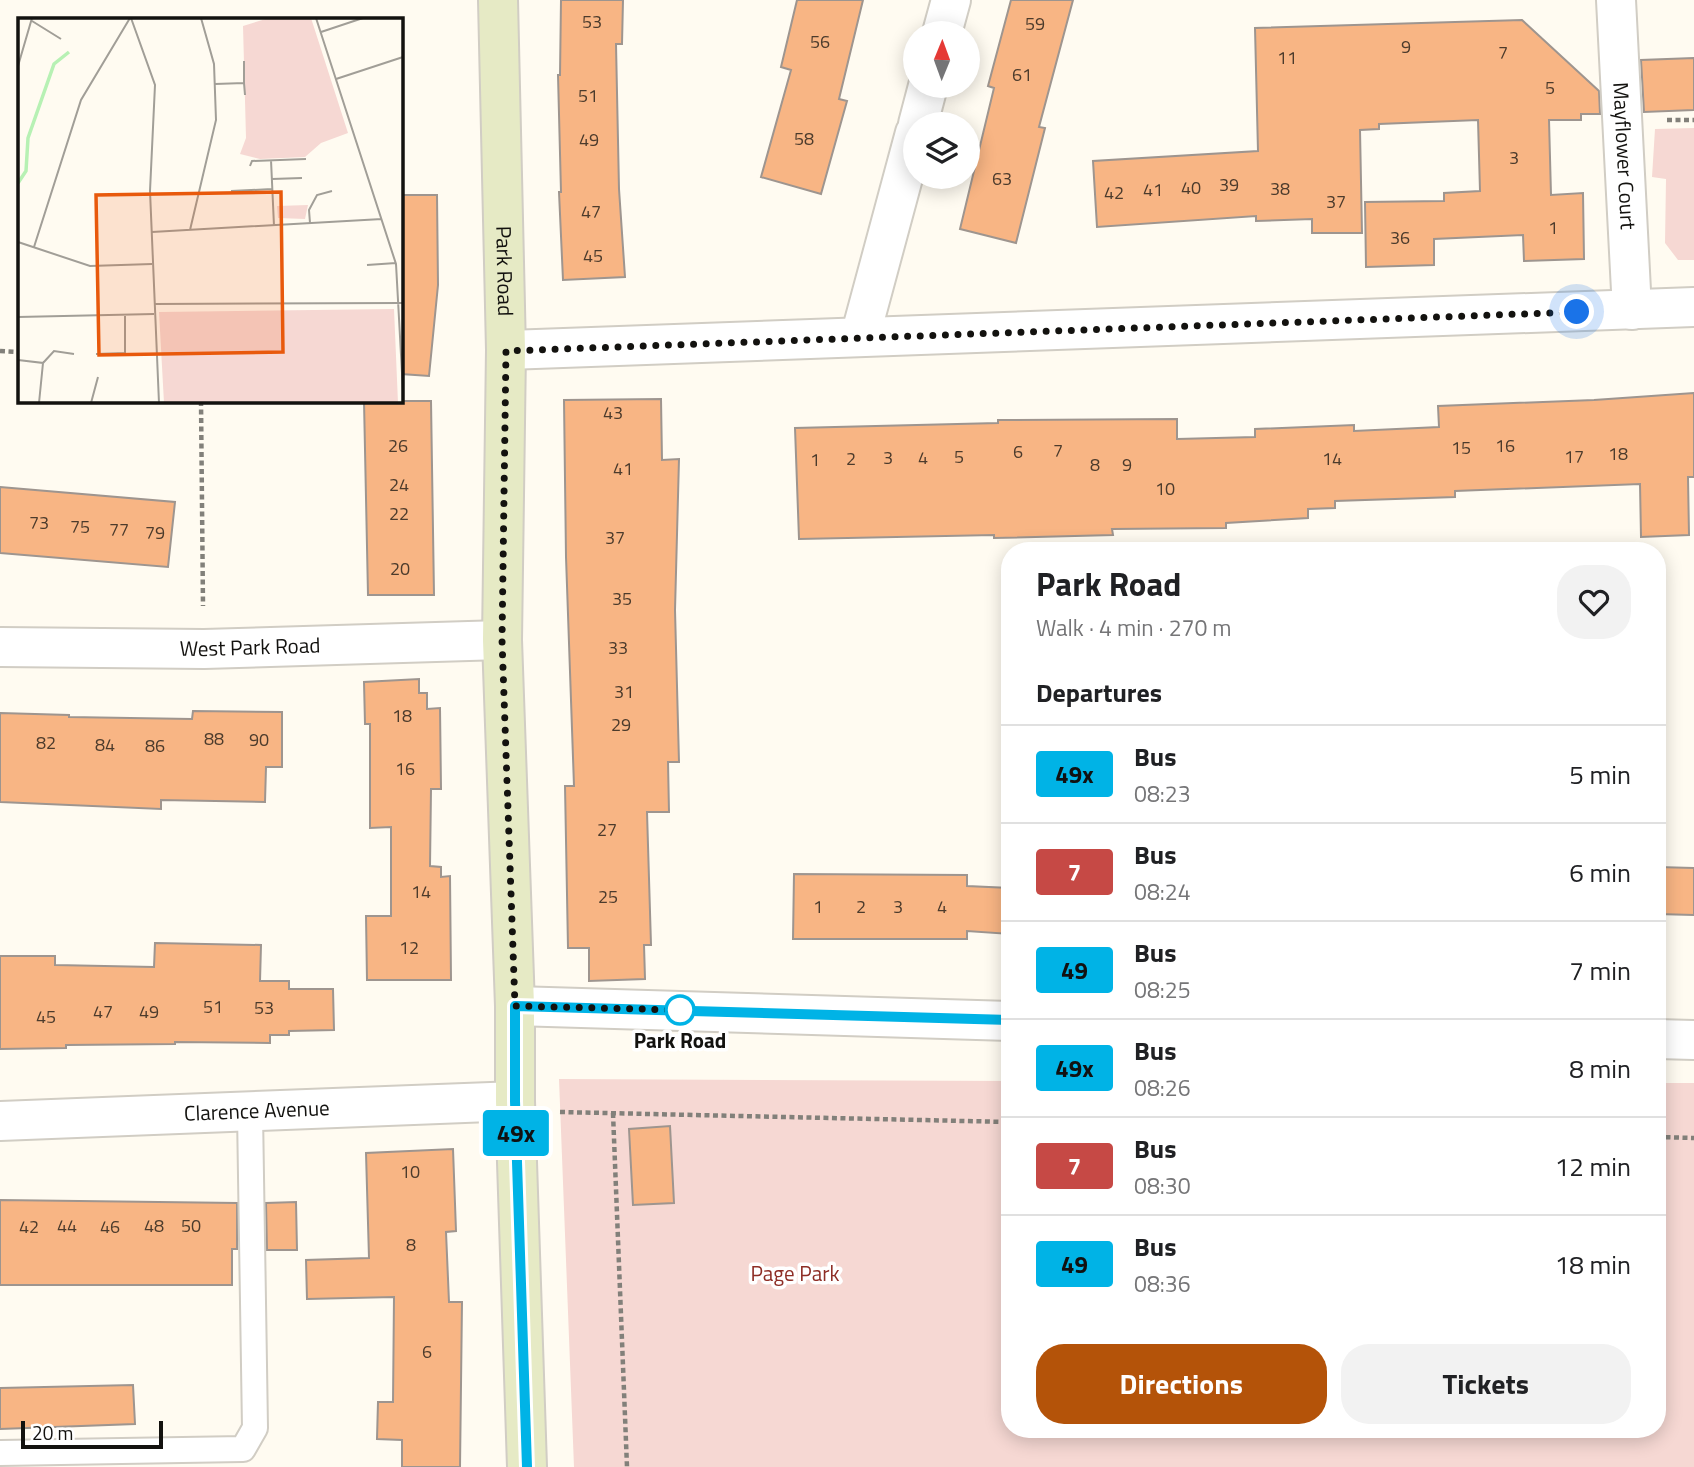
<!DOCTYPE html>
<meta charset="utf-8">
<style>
:root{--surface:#fff;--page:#f2f2f2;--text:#202124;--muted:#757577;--line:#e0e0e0;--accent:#b45309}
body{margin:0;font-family:"Titillium Web",sans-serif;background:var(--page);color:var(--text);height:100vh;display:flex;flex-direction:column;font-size:26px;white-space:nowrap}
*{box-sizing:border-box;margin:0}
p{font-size:23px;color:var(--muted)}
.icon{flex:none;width:38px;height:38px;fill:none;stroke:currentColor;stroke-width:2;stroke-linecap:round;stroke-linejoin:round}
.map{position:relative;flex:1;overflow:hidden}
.drawer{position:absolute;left:1001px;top:542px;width:665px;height:896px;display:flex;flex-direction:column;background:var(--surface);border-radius:28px;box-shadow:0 4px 18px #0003}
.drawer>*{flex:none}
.badge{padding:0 14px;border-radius:5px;font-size:24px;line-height:46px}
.needle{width:46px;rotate:1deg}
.controls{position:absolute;left:903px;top:21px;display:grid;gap:14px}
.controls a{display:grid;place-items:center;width:77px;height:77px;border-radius:50%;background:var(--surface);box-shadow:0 4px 18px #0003;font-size:35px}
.scale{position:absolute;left:21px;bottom:18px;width:142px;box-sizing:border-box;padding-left:7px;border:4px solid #13120f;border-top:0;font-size:19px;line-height:24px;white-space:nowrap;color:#13120f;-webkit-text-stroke:5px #fff;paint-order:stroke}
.you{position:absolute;width:35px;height:35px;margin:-18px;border:5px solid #fff;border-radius:50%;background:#1a73e8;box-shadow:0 0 0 10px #1a73e833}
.map>.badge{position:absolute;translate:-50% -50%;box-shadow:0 0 0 4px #fff}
h2{padding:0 35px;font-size:26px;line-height:63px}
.round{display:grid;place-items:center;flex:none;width:74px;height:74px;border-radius:28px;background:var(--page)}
.head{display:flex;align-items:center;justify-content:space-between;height:119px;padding:0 35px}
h1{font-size:33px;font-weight:700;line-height:52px}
.button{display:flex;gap:14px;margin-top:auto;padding:14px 35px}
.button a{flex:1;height:80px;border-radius:28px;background:var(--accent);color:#fff;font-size:28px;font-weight:700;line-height:80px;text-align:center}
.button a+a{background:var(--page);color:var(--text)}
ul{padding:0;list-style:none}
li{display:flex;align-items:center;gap:21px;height:98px;padding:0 35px;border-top:2px solid var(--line)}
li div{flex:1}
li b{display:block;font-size:26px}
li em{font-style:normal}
li .badge{min-width:77px;font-weight:700;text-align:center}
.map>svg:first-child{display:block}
.green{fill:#f6d8d3}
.building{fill:#f8b584;stroke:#9e958f;stroke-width:2}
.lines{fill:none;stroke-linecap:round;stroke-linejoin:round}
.lane-casing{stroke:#d1cdc4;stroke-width:28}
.street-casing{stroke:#d1cdc4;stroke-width:42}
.secondary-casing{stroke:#d1cdc4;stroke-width:42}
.path{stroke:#82807a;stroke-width:4.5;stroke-dasharray:5 3.5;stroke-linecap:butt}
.lane{stroke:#fff;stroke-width:24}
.street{stroke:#fff;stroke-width:38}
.secondary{stroke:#e6eac5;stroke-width:38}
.line-casing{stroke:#fff;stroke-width:16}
.line{stroke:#00b3e6;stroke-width:10}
.walk{stroke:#13120f;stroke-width:7;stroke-dasharray:0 12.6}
.stop-dot{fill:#fff;stroke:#00b3e6;stroke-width:3.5}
.labels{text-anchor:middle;stroke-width:7;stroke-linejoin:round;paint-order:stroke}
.number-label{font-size:18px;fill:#4c3b2c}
.street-label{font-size:21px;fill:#13120f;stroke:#fff}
.stop-label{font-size:21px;font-weight:bold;fill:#13120f;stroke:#fff}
.park-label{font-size:21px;fill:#8e2e26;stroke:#fff}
.inset-river{fill:none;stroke:#b7f1b4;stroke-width:3.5}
.inset-road{fill:none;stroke:#a19e97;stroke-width:2}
.view{fill:#e8590c;fill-opacity:0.15;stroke:#e8590c;stroke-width:3.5}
.inset-edge{fill:none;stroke:#13120f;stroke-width:3.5}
</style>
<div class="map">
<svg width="1694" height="1467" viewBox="0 0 1694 1467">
<rect width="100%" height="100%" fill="#fffbf1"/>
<path class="green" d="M1694 128V260H1678L1665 243 1666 179 1652 177 1655 129Z
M559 1079 1010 1081V1430H1657V1083H1694V1467H574Z"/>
<path class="building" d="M561 0H623L622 44H616L619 189 625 277 563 280 559 192H561L558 75H560Z
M797 0H863L839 99 847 101 821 194 761 177 791 70 781 67Z
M1011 0H1073L1039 127 1045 128 1016 243 960 229 994 88 988 86Z
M1522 20 1599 91 1600 114H1581V120H1549L1551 195 1583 193 1584 259 1524 261 1523 235 1434 239V265L1366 267 1365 202 1444 201V193L1480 191 1478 120 1379 124V129L1360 130 1362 233H1312V219L1256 221V216L1097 227 1093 161 1258 151 1255 28Z
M1694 58V110L1644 112 1641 60Z
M401 195H437L438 285 429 376 401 374Z
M1694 393V477H1688L1689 535 1641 537 1640 484 1455 491V497L1335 501V508L1308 509V518L1226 523V528L1112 529 1113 535 994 538V535L799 539 795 428 998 423V420L1177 419V439L1255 437V429L1354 425V431L1439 427 1438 406 1594 400Z
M661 399 662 460 679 459 675 610 679 762H668L669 812H647L651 945H644L645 979 589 981V948H568L565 786H574L566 557 564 400Z
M364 401H431L434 595H368Z
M0 487 175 502 168 567 0 553Z
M419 679V693H427V709L440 708 441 789H431L430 866 441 867V877L450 876 451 980H367L366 916H391V827L370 828V724H365L364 682Z
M193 711 282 712V767H266L265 802 161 800V809L0 802V713L69 715V717L192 719Z
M1657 867 1694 868V915L1657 914Z
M794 874 967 875V886L1010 888V934L967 931V939H793Z
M155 943 261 945 260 981H289V989H333L334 1030 289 1031V1035H270V1043L175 1042V1044L66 1045V1048L0 1049V956H55V965L154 967Z
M670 1126 674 1203 633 1205 629 1129Z
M453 1149 456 1231 446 1232 449 1302H462L460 1467H402V1440L377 1439 378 1402H393L394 1297 307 1299 306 1260 369 1258 366 1153Z
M0 1200 237 1203V1249H232V1285H0Z
M296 1202 297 1250H267L266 1203Z
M133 1385 135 1424 0 1429V1388Z"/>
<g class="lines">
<defs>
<path id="lane" d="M0 1453 243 1449 255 1428 250 1113"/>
<g id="street">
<path id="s1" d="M1616 0 1632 310"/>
<path d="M942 33 951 0"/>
<path d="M918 124 928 86"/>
<path d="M860 337 915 133"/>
<path d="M506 350 1694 307"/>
<path id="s2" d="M0 647 204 649 502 640"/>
<path d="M515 1006 1010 1021"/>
<path d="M1657 1039 1694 1040"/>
<path id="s3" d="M0 1121 515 1101"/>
</g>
<g id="secondary">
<path id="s4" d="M498 0 506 350 502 640 515 1006V1101L527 1467"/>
</g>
</defs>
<use href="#lane" class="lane-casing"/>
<use href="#street" class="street-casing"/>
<use href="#secondary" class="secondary-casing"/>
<path class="path" d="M1667 120H1694
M0 351 19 352
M201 401 203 606
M560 1112 1010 1122
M613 1113 627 1467
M1657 1137 1694 1138"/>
<use href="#lane" class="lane"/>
<use href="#street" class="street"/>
<use href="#secondary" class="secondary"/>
</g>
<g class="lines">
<defs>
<path id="line" d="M527 1467 515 1101V1006L1010 1020"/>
</defs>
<use href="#line" class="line-casing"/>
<use href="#line" class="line"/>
<path class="walk" d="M680 1010 515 1006 502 640 506 351 1577 312"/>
</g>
<circle class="stop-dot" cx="680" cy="1010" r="14"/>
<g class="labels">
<g class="number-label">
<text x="592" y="28">53</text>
<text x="1035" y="30">59</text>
<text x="820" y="48">56</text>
<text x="1406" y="53">9</text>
<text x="1503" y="59">7</text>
<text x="1287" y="64">11</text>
<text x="1022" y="81">61</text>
<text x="1550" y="94">5</text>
<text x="588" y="102">51</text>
<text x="804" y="145">58</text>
<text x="589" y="146">49</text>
<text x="1514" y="164">3</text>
<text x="1002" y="185">63</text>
<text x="1229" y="191">39</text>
<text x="1191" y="194">40</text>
<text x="1280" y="195">38</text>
<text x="1153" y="196">41</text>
<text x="1114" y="199">42</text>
<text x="1336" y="208">37</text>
<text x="591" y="218">47</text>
<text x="1553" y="234">1</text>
<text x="1400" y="244">36</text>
<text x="593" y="262">45</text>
<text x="613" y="419">43</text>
<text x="398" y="452">26</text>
<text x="1505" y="452">16</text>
<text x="1461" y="454">15</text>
<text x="1058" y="457">7</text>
<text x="1018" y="458">6</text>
<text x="1618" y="460">18</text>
<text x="959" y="463">5</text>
<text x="1574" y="463">17</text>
<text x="888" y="464">3</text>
<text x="923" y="464">4</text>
<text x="851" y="465">2</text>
<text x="1332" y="465">14</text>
<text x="815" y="466">1</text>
<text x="1095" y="471">8</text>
<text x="1127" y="471">9</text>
<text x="623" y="475">41</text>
<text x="399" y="491">24</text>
<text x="1165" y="495">10</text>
<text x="399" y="520">22</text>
<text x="39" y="529">73</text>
<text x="80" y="533">75</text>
<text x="119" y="536">77</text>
<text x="155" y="539">79</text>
<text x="615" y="544">37</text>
<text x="400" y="575">20</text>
<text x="622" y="605">35</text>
<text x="618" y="654">33</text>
<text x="624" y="698">31</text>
<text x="402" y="722">18</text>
<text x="621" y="731">29</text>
<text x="214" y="745">88</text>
<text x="259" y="746">90</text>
<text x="46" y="749">82</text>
<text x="105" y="751">84</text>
<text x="155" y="752">86</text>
<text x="405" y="775">16</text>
<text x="607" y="836">27</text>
<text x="421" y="898">14</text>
<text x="608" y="903">25</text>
<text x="818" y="913">1</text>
<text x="861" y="913">2</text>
<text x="898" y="913">3</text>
<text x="942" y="913">4</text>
<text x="409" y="954">12</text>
<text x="213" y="1013">51</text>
<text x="264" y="1014">53</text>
<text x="103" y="1018">47</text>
<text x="149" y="1018">49</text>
<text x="46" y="1023">45</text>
<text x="410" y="1178">10</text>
<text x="67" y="1232">44</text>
<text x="154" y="1232">48</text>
<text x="191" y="1232">50</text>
<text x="29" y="1233">42</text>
<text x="110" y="1233">46</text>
<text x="411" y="1251">8</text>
<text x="427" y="1358">6</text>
</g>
<g class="street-label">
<text dy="7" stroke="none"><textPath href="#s1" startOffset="156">Mayflower Court</textPath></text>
<text dy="7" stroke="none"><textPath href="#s4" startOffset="271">Park Road</textPath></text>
<text dy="7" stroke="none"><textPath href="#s2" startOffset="250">West Park Road</textPath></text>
<text dy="7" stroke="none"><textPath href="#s3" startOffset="257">Clarence Avenue</textPath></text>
</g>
<g class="stop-label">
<text x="680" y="1048">Park Road</text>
</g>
<g class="park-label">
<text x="795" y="1281">Page Park</text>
</g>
</g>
<g transform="translate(18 18)">
<rect width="385" height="385" fill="#fffbf1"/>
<path d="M251 0H293L330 115 303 125 287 139 242 141 222 136 228 120 225 8ZM290 187 287 201 260 200 259 188ZM376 291 380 385H146L141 294Z" fill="#f6d8d3"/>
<path class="inset-river" d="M0 165 8 153 10 120 36 46 51 34"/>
<path class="inset-road" d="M113 0 137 67 132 173 141 385M298 0 378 246 385 373M14 3 43 21M303 14 345 0M226 43V65M0 48 14 0M318 61 385 39M197 66 226 65 227 77M253 142 256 208M232 148 234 143 288 141M254 161 284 160M213 173 254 171M292 205 291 192 299 177 314 173M172 212 198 102 196 46 183 0M134 214 364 201M0 224 72 248 134 246M16 229 63 82 112 0M349 247 378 245M136 286 384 285M0 299 136 296M78 336 107 335V298M0 342 25 345 21 385M25 345 36 333 56 336M73 385 80 359"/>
<path class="view" d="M263 174 265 334 81 337 78 177Z"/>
<rect width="385" height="385" class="inset-edge"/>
</g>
</svg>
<div class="controls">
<a><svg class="needle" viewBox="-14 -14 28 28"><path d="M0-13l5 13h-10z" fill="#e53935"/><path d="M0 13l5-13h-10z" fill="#757577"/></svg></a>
<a><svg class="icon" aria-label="layers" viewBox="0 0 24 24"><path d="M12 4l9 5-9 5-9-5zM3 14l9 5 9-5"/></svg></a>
</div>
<div class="scale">20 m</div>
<div class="you" style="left:1577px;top:312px"></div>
<b class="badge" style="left:516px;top:1133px;background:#00b3e6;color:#111">49x</b>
<section class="drawer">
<div class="head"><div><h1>Park Road</h1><p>Walk · 4 min · 270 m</p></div><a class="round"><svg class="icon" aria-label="heart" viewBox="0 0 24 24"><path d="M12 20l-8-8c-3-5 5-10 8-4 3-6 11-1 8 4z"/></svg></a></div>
<h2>Departures</h2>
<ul>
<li><span class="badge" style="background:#00b3e6;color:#111">49x</span><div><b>Bus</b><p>08:23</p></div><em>5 min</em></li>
<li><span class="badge" style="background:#c64945;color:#fff">7</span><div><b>Bus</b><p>08:24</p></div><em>6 min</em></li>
<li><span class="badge" style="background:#00b3e6;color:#111">49</span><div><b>Bus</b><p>08:25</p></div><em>7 min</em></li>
<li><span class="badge" style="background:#00b3e6;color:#111">49x</span><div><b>Bus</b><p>08:26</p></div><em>8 min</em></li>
<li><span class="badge" style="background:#c64945;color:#fff">7</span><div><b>Bus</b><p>08:30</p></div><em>12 min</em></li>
<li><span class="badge" style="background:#00b3e6;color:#111">49</span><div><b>Bus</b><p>08:36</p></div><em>18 min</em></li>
</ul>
<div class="button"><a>Directions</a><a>Tickets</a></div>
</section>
</div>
